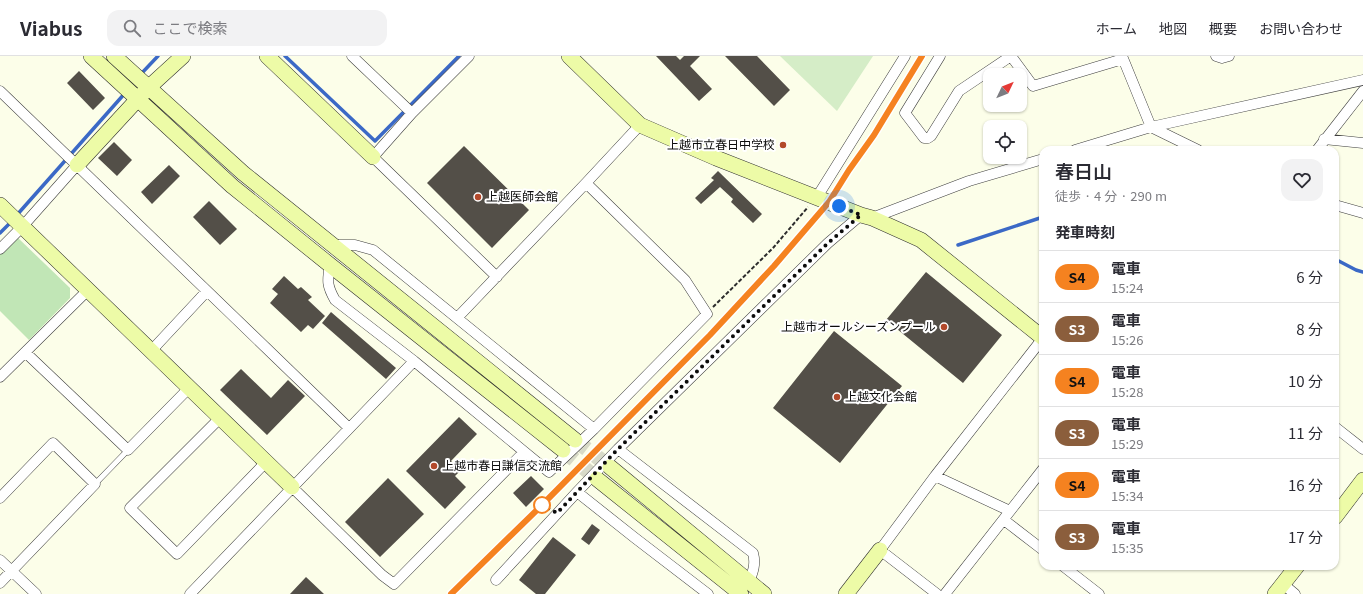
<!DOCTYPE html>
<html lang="ja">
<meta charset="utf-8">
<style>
:root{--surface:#fff;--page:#f2f2f3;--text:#2b2b33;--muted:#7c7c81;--line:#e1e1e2}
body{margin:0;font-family:Georgia,"Noto Sans JP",serif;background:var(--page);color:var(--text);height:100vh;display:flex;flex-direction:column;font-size:15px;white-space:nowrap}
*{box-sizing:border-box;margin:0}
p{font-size:13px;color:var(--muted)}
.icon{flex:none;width:22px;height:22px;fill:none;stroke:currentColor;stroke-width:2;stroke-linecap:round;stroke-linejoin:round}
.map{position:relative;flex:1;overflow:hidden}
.sheet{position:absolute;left:1039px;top:90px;width:300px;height:424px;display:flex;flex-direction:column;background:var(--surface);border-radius:12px;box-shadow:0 1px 3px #0004}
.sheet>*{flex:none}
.badge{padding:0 8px;border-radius:13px;font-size:14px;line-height:26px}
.needle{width:26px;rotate:47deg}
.controls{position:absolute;left:983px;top:12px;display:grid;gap:8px}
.controls a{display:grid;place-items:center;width:44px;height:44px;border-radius:8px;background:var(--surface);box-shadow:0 1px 3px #0004;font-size:20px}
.you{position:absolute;width:20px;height:20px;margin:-10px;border:3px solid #fff;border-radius:50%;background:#1a73e8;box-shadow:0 0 0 6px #1a73e833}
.map>.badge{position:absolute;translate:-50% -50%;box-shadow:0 0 0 2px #fff}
h2{padding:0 16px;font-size:15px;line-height:36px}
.round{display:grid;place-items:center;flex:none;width:42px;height:42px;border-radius:12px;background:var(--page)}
.summary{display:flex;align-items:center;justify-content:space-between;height:68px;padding:0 16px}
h1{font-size:19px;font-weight:600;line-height:30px}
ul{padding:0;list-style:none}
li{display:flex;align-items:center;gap:12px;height:52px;padding:0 16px;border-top:1px solid var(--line)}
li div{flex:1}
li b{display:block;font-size:15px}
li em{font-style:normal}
li .badge{min-width:44px;font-weight:700;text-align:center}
header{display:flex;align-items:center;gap:24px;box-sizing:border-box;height:56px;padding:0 20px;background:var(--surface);border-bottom:1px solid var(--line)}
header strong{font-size:19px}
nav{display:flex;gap:22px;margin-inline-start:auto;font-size:14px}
.search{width:280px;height:36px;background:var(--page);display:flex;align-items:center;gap:10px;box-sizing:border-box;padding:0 14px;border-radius:12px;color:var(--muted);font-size:15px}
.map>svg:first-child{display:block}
.green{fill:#c1e6b6}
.pitch{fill:#d5edc7}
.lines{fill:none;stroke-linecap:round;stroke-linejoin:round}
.stream{stroke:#3b69c6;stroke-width:3.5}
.building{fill:#534f48}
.secondary-tunnel{stroke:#d8dac8;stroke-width:15;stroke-dasharray:15 8;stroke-linecap:butt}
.lane-casing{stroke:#3e3e3e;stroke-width:6}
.street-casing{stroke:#3e3e3e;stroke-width:11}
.secondary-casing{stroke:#2d2d2d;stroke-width:16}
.path{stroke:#2d2d2d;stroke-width:2;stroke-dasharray:4 2;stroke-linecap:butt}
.lane{stroke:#fff;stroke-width:5}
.street{stroke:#fff;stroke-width:10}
.secondary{stroke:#edfba7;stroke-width:15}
.rail{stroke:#b3492b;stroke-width:3}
.line-casing{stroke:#fff;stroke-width:9}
.line{stroke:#f58220;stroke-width:6}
.walk{stroke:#0b0b0b;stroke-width:4;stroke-dasharray:0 7.2}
.poi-dot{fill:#b3492b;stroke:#fff;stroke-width:1.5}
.stop-dot{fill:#fff;stroke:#f58220;stroke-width:2}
.labels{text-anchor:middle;stroke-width:4;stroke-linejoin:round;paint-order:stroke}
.poi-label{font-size:12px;fill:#0b0b0b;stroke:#fff;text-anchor:start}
</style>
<header>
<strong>Viabus</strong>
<div class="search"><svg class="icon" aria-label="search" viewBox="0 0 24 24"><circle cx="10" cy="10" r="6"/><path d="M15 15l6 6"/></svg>ここで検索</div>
<nav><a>ホーム</a><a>地図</a><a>概要</a><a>お問い合わせ</a></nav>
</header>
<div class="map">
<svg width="1363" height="538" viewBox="0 0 1363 538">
<rect width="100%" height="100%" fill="#fcfee9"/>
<path class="green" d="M17 181 70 232V242L29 284 0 255V198Z"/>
<path class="pitch" d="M780 0H873L837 55Z"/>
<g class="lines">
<path class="stream" d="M285 0 375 85 459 0
M140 19 158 0
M16 160 126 36
M0 177 12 165
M958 189 1043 161
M1335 203 1356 214 1363 216"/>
</g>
<path class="building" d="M656 0H676L680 4 684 0H700L690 10 712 33 699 45Z
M725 0H757L790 34 774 50Z
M79 15 105 42 93 54 67 27Z
M114 86 132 104 117 120 98 102Z
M464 90 529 154 492 192 427 127Z
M169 109 180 120 152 148 141 136Z
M718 115 762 158 753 167 731 146 733 143 720 131 701 148 695 142 714 124 711 122Z
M209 145 237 173 220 189 193 161Z
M926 216 1002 279 963 327 886 264Z
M284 220 298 233 301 231 312 241 308 244 325 260 313 273 308 269 301 276 270 247 278 238 272 233Z
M331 256 396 312 386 323 322 267Z
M834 275 902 330 840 407 773 352Z
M241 313 271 342 288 324 305 340 267 379 220 334Z
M459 361 477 378 451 405 461 414 455 420 466 431 445 453 406 415Z
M531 420 544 433 526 451 513 437Z
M388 422 424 458 380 501 345 466Z
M592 468 600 474 589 489 581 483Z
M553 481 576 499 545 538H536L519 524Z
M306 521 324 538H290Z"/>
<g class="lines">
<path class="secondary-tunnel" d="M575 384 610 411
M563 394 597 423"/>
<defs>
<path id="lane" d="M95 428 128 394"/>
<path id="street" d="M352 0 412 57
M469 0 412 57 373 101 497 221
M940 0 905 57 924 82H928L931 80 959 35 1011 0 1033 30 1123 3
M1122 0 1151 71 1198 94
M1216 0 1222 2 1229 0
M0 35 349 372
M1324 83 1363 87
M1075 94 1151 71 1363 24
M1317 94 1363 35
M817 141 905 0
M1335 149 1363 157
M872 162 969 125 1043 103
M333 189H355L373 194 594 373
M0 193 22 171 77 109
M330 209C327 225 327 230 335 244L414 305 549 416 594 373 707 258 685 224 586 127
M457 262 586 127 640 69
M151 295 207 235
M26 297 128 394 189 332
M0 321 88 234
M220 362 130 452 177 498 266 406
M1335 371 1363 393
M618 393 753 497C756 508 753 516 749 526
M935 420 1010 455
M292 431 382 519 394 528 524 396
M577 436 635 482 708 538
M0 442 53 387 95 428 0 527
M1004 464 1043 494
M0 504 36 538
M1063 510 1099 538
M496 524 577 436 618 393 828 187 861 159
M1283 528 1295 538
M190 538 414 305
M937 538 880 494 935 420 1043 282
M945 538 1043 413"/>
<path id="secondary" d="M91 0 232 130 330 209 563 394
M114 0 243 117 575 384
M267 0 373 101
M569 0 640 69 716 102 861 159 872 162 921 184 1043 282
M77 109 148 32 183 0
M0 149 292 431
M610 411 764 538
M597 423 741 538
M1335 461 1363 424
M846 538 880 494
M1275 538 1297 510"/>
</defs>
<use href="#lane" class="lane-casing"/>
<use href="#street" class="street-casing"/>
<use href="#secondary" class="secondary-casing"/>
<path class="path" d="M713 251 773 192 808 151"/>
<use href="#lane" class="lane"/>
<use href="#street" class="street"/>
<use href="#secondary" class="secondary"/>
<path class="rail" d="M451 538 541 450 710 279 774 210 829 146 849 114 874 79 922 0"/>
</g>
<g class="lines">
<defs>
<path id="line" d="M451 538 541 450 710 279 774 210 829 146 849 114 874 79 922 0"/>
</defs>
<use href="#line" class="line-casing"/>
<use href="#line" class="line"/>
<path class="walk" d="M542 449 557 457 618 393 828 187 861 159 839 150"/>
</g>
<g class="poi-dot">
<circle cx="783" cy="89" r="4"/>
<circle cx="478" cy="141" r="4"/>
<circle cx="944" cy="271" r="4"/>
<circle cx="837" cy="341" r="4"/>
<circle cx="434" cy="410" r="4"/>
</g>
<circle class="stop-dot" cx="542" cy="449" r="8"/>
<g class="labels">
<g class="poi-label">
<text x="775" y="93" text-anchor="end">上越市立春日中学校</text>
<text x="486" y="145">上越医師会館</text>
<text x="936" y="275" text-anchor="end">上越市オールシーズンプール</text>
<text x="845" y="345">上越文化会館</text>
<text x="442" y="414">上越市春日謙信交流館</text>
</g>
</g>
</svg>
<div class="controls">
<a><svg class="needle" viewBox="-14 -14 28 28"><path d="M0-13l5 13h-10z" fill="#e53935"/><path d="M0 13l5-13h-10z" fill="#7c7c81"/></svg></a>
<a><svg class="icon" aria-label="locate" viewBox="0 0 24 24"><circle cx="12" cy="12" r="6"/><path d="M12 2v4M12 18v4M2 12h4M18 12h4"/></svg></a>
</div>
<div class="you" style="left:839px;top:150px"></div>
<section class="sheet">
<div class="summary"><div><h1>春日山</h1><p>徒歩 · 4 分 · 290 m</p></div><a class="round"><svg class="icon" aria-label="heart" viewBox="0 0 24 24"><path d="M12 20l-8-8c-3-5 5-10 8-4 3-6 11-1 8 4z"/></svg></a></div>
<h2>発車時刻</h2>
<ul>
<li><span class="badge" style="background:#f58220;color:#111">S4</span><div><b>電車</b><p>15:24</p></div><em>6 分</em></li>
<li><span class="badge" style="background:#8b5e3c;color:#fff">S3</span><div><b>電車</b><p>15:26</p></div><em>8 分</em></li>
<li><span class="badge" style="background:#f58220;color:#111">S4</span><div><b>電車</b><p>15:28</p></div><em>10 分</em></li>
<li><span class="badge" style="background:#8b5e3c;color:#fff">S3</span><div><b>電車</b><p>15:29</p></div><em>11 分</em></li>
<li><span class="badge" style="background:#f58220;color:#111">S4</span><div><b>電車</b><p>15:34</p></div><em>16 分</em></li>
<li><span class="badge" style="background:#8b5e3c;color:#fff">S3</span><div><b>電車</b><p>15:35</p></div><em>17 分</em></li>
</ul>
</section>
</div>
